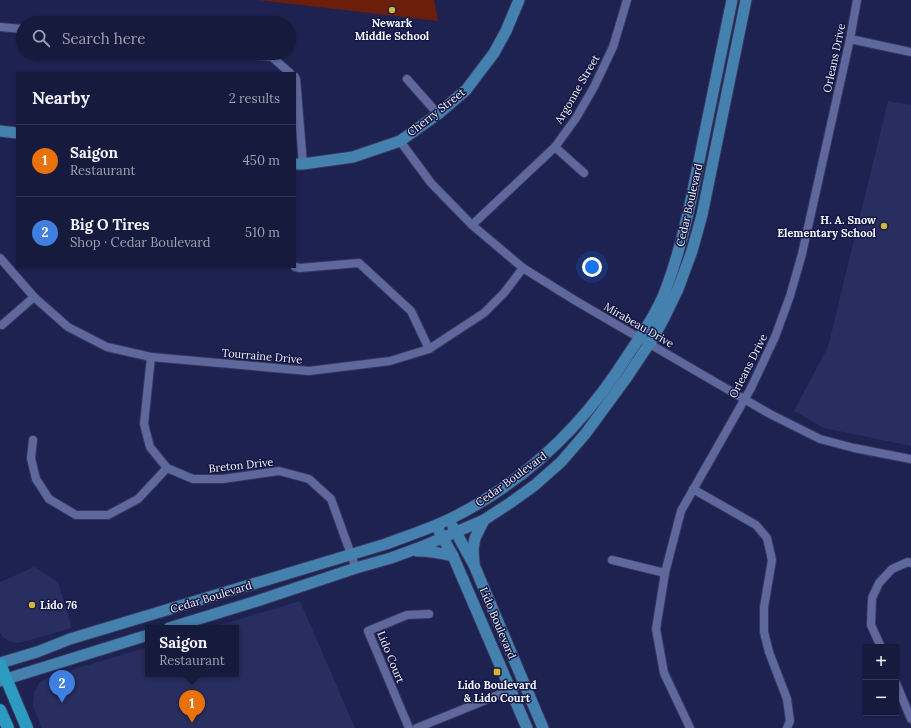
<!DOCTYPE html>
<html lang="en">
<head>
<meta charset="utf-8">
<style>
	body { margin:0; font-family:Lora,serif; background:#232748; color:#f1f3f6 }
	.controls { position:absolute; right:12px; bottom:12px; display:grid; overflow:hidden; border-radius:0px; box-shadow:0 1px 3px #0004 }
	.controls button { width:36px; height:36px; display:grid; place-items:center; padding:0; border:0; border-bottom:1px solid #353857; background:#161a3d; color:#f1f3f6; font:20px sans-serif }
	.you { position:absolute; left:592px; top:267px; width:14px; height:14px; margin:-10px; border:3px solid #fff; border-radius:50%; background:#1a73e8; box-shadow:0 0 0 6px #1a73e833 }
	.badge { display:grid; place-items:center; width:26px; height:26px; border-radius:50%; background:#d4b635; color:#fff; font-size:13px; font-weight:700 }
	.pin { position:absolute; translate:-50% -33px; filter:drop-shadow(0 1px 2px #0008) }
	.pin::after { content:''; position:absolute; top:21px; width:14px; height:12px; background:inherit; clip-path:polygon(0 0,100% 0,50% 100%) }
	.popup { position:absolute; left:145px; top:625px; width:94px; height:52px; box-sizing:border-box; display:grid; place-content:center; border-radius:0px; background:#161a3d; filter:drop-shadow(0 1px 3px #0005); font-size:13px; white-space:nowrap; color:#9ea1b0 }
	.popup b { font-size:15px; color:#f1f3f6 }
	.popup::after { content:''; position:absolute; left:50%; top:100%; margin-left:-8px; border:8px solid transparent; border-top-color:#161a3d }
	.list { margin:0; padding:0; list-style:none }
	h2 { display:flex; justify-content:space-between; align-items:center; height:52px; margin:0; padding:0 16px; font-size:17px }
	h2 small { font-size:13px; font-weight:400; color:#9ea1b0 }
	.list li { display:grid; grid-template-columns:26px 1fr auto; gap:12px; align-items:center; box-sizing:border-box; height:72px; padding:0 16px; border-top:1px solid #353857 }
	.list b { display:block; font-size:15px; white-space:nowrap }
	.list p { margin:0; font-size:13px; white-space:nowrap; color:#9ea1b0 }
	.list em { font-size:13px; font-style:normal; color:#9ea1b0 }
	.icon { flex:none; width:22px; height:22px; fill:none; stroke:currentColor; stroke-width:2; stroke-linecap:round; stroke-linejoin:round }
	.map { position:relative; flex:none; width:911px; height:728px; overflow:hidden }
	.search { position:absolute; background:#161a3d; box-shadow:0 1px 3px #0004; left:16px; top:16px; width:280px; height:44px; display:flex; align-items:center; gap:10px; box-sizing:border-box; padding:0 14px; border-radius:22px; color:#9ea1b0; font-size:15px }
	.panel { position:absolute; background:#161a3d; box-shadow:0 1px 3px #0004; left:16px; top:72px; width:280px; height:196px; border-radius:0px }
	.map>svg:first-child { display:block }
</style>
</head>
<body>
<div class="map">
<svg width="911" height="728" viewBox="0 0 911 728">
	<rect width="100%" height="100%" fill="#1d2251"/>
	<g fill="#292e61">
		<polygon points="888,101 911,105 911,446 824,428 794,411 828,347"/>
		<polygon points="34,567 58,582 72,628 23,642 17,643 9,641 3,637 0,632 0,582"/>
		<polygon points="300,601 355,728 42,728 33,707 34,692 40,682 51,676 148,647 148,674 236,674 236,628 210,628"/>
	</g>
	<polygon fill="#6d1e0a" points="258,0 434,0 438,21"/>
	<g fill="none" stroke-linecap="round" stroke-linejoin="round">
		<defs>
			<g id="street">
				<polyline points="0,27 23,29"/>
				<polyline points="850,39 911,52"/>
				<polyline points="238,53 272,57 290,73"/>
				<polyline points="295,77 296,79 303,164"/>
				<polyline points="407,79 438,114"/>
				<polyline points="400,141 431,183 472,225 523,268 576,301 770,414 820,439 854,448 911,459"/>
				<polyline points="555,147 584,173"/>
				<polyline points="472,225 555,147 576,118 594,87 613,47 627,0"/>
				<polyline points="0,258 34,297 68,327 107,347 151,357 309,371 390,361 429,349 484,313 504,293 523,268"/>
				<polyline points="295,267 300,268 359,263 411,311 429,349"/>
				<polyline points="2,325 34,297"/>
				<polyline points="151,357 144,424 150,447 167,468 193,479 223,479 279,471 309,479 331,499 356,568"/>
				<polyline points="33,440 31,458 36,479 49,499 76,515 108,515 138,499 167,468"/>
				<polyline points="693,489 756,525 767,538 772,560 764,607 764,632 769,652 787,699 790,721 787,728"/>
				<polyline points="612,560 665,573"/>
				<polyline points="881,647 871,625 872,598 879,583 892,569 908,562 911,563"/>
				<polyline points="896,683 911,719"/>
				<polyline points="409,728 368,631 407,615 429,614"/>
				<polyline points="417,728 503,693 524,683"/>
				<polyline points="690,728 664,673 656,629 665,573 681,511 751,388 775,337 790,296 802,254 850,39 857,0"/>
			</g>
			<g id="secondary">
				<polyline points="0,131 17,133"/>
				<polyline points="295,164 303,164 353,157 400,141 438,114 466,90 494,53 506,31 519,0"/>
				<polyline points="453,527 474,565 543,728"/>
				<polyline points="439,531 453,556 527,728"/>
				<path d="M 417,551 C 430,551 441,553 453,556"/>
				<polyline points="474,563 473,549 475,538 484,520"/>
				<polyline points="169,628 257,601 356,568 391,558 421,547 484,520 510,503 535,485 561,462 586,433 627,377 655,335 664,318 678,289 692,251 702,215 746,0"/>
				<path d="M 0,663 L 37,652 L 70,639 L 386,544 C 407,536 429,529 450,519 C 525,482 584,425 628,355 C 642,334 657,313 666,289 C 682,246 691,201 700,156 C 711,104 721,52 732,0"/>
				<polyline points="0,681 148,635"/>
			</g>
			<g id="primary">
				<polyline points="0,664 27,728"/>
				<polyline points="0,710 8,728"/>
			</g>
		</defs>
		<use href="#street" stroke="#38375c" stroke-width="10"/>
		<use href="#secondary" stroke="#38375c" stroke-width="13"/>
		<use href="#primary" stroke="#38375c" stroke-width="14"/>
		<use href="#street" stroke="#5e689d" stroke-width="8"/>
		<use href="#secondary" stroke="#4581af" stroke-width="11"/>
		<use href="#primary" stroke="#2c9ac1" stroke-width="12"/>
	</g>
	<g fill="#d4b635" stroke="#151845" stroke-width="1.5">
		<circle cx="392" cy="10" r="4"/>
		<circle cx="884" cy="226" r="4"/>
		<circle cx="32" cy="605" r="4"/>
		<rect x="493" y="668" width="8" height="8" rx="2"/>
	</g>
	<g text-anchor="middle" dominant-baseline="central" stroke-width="3" stroke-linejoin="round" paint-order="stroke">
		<g font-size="11" font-weight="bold" fill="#f3f4fa" stroke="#151845">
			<text x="392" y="23">Newark<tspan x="392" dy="13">Middle School</tspan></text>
			<text x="876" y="220" text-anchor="end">H. A. Snow<tspan x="876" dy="13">Elementary School</tspan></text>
			<text x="40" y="605" text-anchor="start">Lido 76</text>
			<text x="497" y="685">Lido Boulevard<tspan x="497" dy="13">&amp; Lido Court</tspan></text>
		</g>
		<g font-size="11" fill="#f3f4fa" stroke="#151845">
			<text transform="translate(834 58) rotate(-78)">Orleans Drive</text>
			<text transform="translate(577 89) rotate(-60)">Argonne Street</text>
			<text transform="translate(436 112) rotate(-38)">Cherry Street</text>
			<text transform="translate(689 205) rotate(-77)">Cedar Boulevard</text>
			<text transform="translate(639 325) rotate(30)">Mirabeau Drive</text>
			<text transform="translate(262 356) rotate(5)">Tourraine Drive</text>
			<text transform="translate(748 366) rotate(-63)">Orleans Drive</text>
			<text transform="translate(241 465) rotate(-6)">Breton Drive</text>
			<text transform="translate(511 479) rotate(-36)">Cedar Boulevard</text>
			<text transform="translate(211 597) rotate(-17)">Cedar Boulevard</text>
			<text transform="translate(498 623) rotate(67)">Lido Boulevard</text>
			<text transform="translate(391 657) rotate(68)">Lido Court</text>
		</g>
	</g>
</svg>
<div class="controls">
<button>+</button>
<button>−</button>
</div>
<div class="you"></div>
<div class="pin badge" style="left:192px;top:723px;background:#e8710a">1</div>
<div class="popup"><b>Saigon</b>Restaurant</div>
<div class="pin badge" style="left:62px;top:703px;background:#3f7fe0">2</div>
<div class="search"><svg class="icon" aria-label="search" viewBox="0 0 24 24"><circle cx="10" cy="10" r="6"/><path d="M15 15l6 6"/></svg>Search here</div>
<section class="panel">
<h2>Nearby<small>2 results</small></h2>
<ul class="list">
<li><span class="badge" style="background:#e8710a">1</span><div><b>Saigon</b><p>Restaurant</p></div><em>450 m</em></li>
<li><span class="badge" style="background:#3f7fe0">2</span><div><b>Big O Tires</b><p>Shop · Cedar Boulevard</p></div><em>510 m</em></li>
</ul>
</section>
</div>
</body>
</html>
